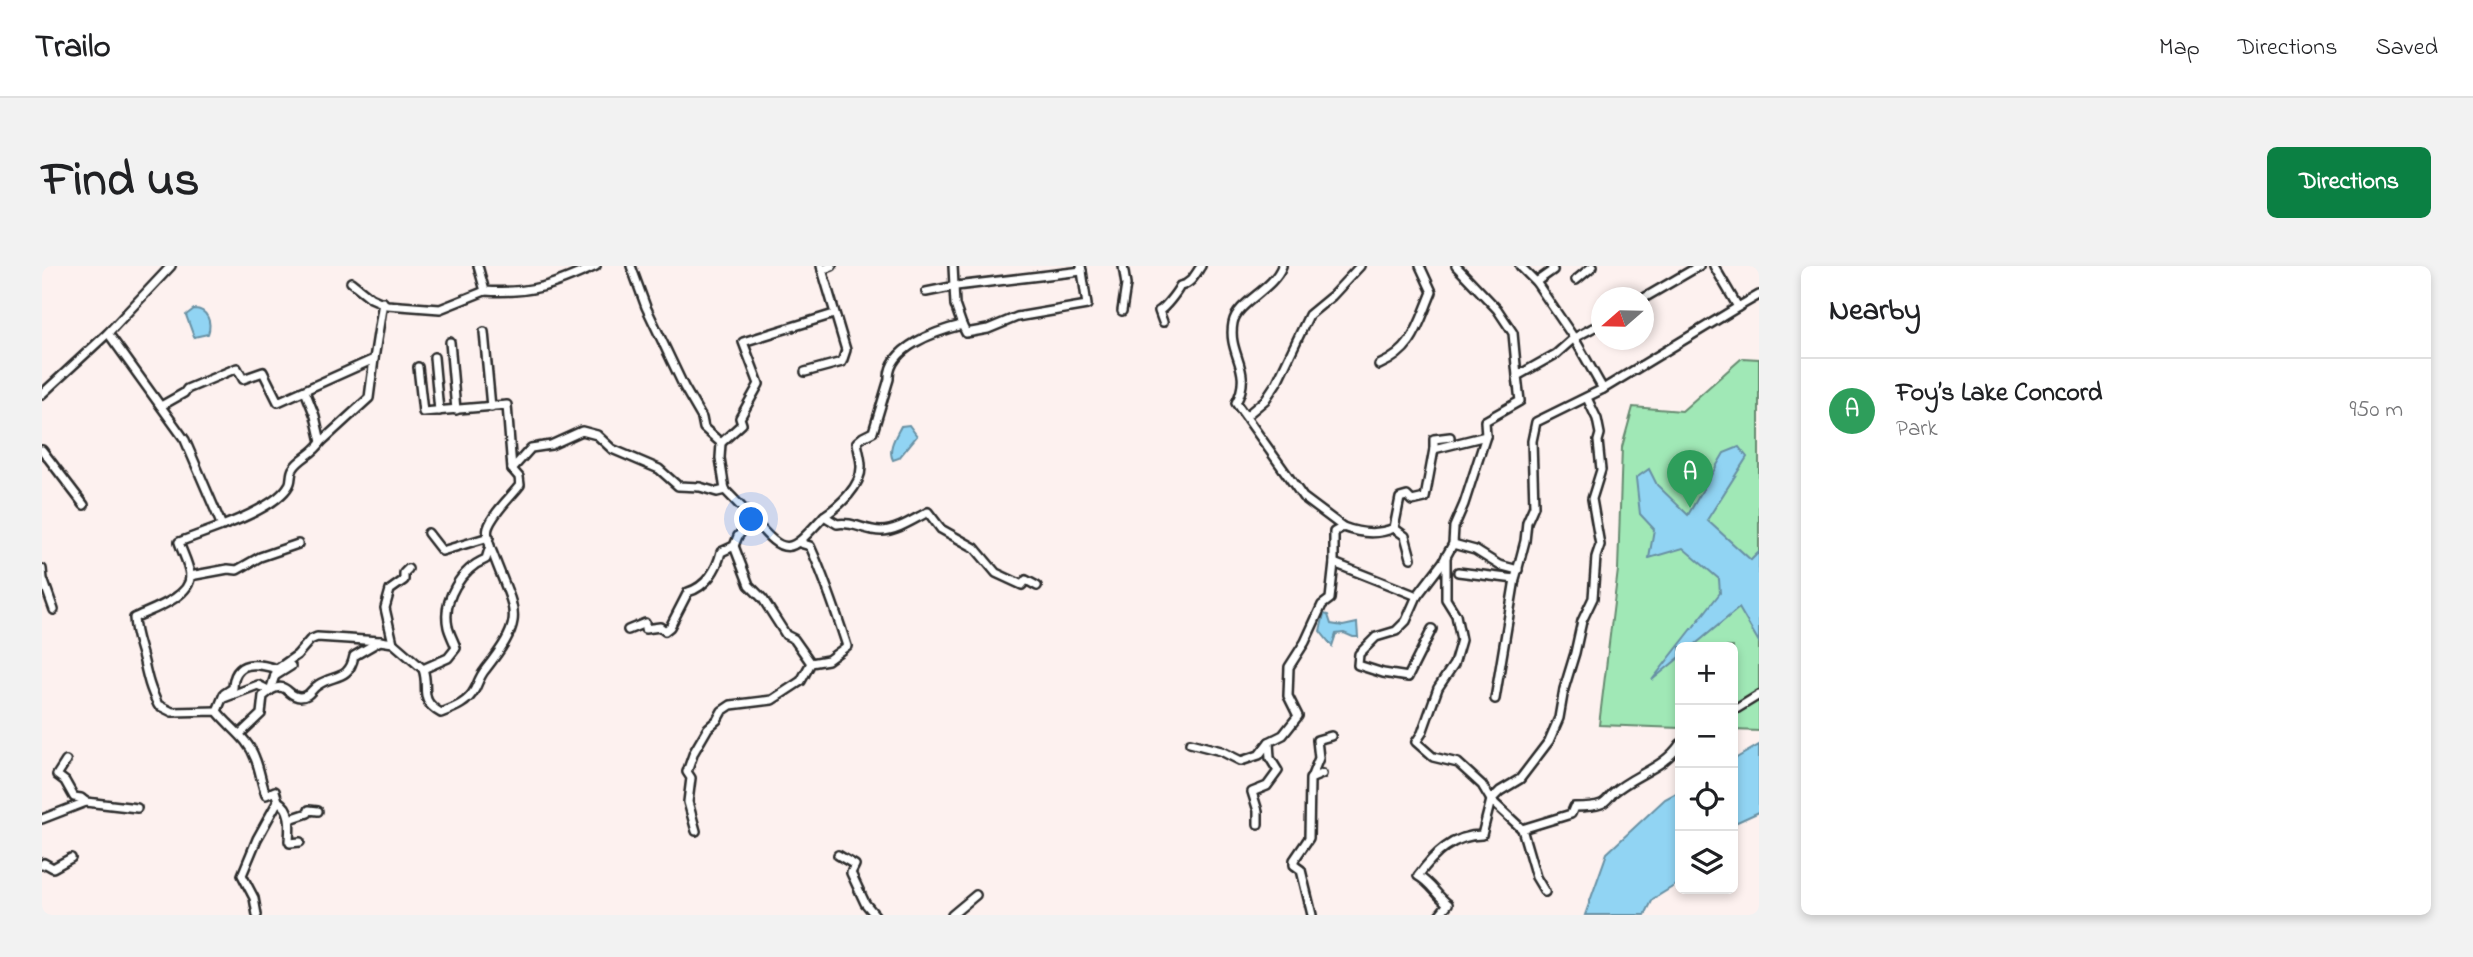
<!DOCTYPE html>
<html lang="en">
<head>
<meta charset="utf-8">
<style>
	body { margin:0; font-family:"Indie Flower",sans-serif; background:#f2f2f2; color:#202124 }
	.controls { position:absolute; right:21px; bottom:21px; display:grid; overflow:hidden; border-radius:10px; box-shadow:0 4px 10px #0003 }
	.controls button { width:63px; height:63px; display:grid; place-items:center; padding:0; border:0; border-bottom:2px solid #e0e0e0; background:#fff; color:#202124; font:35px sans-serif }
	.compass { position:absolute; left:1549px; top:21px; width:63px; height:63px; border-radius:50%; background:#fff; box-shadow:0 4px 10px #0003; rotate:250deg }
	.you { position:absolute; left:710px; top:254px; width:24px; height:24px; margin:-18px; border:5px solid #fff; border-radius:50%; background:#1a73e8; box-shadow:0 0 0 10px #1a73e833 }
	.badge { display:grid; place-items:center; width:46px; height:46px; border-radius:50%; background:#0b8043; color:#fff; font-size:23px; font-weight:700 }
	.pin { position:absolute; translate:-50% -58px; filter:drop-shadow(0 2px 4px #0008) }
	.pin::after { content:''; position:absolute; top:37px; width:24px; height:21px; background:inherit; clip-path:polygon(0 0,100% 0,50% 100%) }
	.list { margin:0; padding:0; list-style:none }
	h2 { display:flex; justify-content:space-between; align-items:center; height:91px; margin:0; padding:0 28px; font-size:30px }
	h2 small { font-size:23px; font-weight:400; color:#757577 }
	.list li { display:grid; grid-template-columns:46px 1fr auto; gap:21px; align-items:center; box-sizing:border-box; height:105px; padding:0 28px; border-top:2px solid #e0e0e0 }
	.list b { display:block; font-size:26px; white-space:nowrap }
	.list p { margin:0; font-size:23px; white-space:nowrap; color:#757577 }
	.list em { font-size:23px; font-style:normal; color:#757577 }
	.icon { flex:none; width:38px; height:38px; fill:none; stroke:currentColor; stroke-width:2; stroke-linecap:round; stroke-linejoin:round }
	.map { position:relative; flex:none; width:1717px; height:649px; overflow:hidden; border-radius:10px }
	header { display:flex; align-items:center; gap:42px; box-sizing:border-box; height:98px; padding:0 35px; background:#fff; border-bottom:2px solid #e0e0e0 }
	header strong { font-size:33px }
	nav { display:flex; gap:38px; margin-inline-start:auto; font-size:24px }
	.intro { display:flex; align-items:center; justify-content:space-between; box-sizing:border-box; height:168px; padding:0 42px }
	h1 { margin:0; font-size:49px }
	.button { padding:18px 32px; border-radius:10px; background:#0b8043; color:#fff; font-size:24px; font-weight:700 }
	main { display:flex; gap:42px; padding:0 42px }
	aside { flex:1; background:#fff; border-radius:10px; box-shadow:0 4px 10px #0003 }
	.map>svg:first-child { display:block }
</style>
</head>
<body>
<header>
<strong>Trailo</strong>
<nav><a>Map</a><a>Directions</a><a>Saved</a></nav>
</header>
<div class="intro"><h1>Find us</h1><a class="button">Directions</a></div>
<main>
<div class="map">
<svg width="1717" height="649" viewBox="0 0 1717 649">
	<rect width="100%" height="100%" fill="#fdf1ef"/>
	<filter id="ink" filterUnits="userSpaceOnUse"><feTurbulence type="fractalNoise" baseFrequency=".0143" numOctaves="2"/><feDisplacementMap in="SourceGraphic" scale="14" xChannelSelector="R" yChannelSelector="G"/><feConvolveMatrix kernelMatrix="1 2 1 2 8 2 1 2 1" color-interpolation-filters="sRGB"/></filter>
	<g filter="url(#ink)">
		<polygon fill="#a0e8b6" stroke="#668a70" stroke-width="2" points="1700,92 1717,93 1717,465 1691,464 1691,381 1638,381 1638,462 1557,459 1576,304 1580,181 1591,141 1640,145"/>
		<g fill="#91d4f3" stroke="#6890a3" stroke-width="2">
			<path d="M 152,43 C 166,43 170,57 166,68 L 152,71 L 144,49 Z"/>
			<path d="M 867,159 L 875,170 L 857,192 L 851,194 C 845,183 854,170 859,160 Z"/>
			<polygon points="1697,181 1705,191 1665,254 1709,294 1717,286 1717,376 1697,342 1650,381 1638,381 1638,391 1610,414 1678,327 1677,313 1641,282 1607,292 1612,263 1598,248 1594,212 1607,203 1615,219 1646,249 1682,187"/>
			<polygon points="1282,348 1286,349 1289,358 1301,360 1315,357 1316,371 1311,371 1302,367 1294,368 1290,380 1278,365"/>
			<polygon points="1717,479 1717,546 1691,558 1691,494"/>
			<polygon points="1638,525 1637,617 1611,633 1603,649 1543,649 1565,587 1623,533"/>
		</g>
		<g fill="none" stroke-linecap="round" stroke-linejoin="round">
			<defs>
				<g id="minor">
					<path d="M 436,0 L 443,25 C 490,28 512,19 554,0"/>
					<path d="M 1240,0 C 1231,24 1195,36 1191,57 C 1185,89 1212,103 1194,137 L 1261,231 L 1301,261"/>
					<polyline points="1414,0 1455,43 1471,67 1475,110"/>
					<polyline points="1672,0 1696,41 1717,29"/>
					<polyline points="780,4 790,0"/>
					<polyline points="1534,14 1551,0"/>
					<polyline points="309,16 329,32 345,39 398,43 443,25"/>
					<polyline points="1494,16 1511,4 1509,0"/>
					<polyline points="884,26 914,20 1040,5 1039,0"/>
					<polyline points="1602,32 1657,0"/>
					<polyline points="1080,45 1084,19 1081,0"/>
					<path d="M 1121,56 L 1117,45 C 1123,42 1135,26 1138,20 C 1149,18 1153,9 1159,0"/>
					<polyline points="1560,57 1532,72 1561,123"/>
					<polyline points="920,59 924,67 946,63 975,51 1045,39 1040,5"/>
					<polyline points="442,66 449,141"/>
					<path d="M 66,67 L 143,174 L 180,260 L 137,276 C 140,286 147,298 148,309 C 150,331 108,344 92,352 C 93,370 98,379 102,396 C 106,414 108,422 116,439 L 130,446 L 175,445 C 187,461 206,472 213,492 C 218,504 219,516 224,529 L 233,525 L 236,535 L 215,573 L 200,609 L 212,632 L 215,649"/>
					<polyline points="408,76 414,144"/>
					<polyline points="392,91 397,145"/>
					<polyline points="332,93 341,36"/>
					<path d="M 1337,99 C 1372,84 1376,59 1390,26 L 1378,0"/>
					<path d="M 376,101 L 381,146 L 465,139 L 470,203 L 477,211 L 478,219 C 468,232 451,247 446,262 C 444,269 448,282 451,288 C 473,348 486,349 443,404 C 438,410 436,417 433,423 C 426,437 412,442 399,447 C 375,433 388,423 381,403"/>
					<polyline points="763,106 800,96 804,84 779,0"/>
					<polyline points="0,128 66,67 129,0"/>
					<polyline points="119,140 142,127 145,123 195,102 201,113 221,106 236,136 332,93 327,132 279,176"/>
					<polyline points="1204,150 1223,134 1235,116 1267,49 1290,30 1318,0"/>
					<polyline points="679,177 700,158 698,152 717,118 701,76 792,48"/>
					<polyline points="1392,183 1392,173 1408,171"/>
					<polyline points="0,184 42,239"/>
					<polyline points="470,203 489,182 509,179 540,165 555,169 570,183 617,203 636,220 658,221 675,226 683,224"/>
					<path d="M 782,250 C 797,240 820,220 819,200 C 819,192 816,184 815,176 L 821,171 L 831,166 L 847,113 C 846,81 895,65 920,59 L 913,39 L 911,0"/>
					<path d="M 711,253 C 745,294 749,286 782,250 L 795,258 C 810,255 823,265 839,265 C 855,265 872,253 886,246 L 899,263 L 933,282 L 954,307 L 980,319 L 984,314 L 995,320"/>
					<path d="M 180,260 C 199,253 237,237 247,219 C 250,215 248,208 251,203 C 257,192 272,188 279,176 L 273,150 L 263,125"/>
					<polyline points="1352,262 1363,270 1369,292"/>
					<polyline points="386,267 400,285 447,271"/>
					<polyline points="1411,278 1433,284 1457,299 1476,304"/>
					<polyline points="692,280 707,319 721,333 744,369 752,373 769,397"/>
					<polyline points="1404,290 1404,333 1414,349 1419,374 1412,398 1396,422 1380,467 1374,476 1391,491 1416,497 1440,519 1449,534 1458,525 1478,513 1507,475 1517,452 1522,423 1533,387 1540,355 1551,332 1554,291 1558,279 1550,233 1559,204 1556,175 1558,168 1555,153 1545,132"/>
					<path d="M 1292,297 L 1292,266 L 1301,261 C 1317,267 1336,269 1352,262 L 1358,232 L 1365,230 L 1370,235 L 1383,232 L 1392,183 L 1444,170 L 1443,155 L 1478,135 L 1475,110 L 1514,88 L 1532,72 L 1494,16 L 1478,0"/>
					<polyline points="0,303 1,313 12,344"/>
					<polyline points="1416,306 1473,313"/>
					<polyline points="148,310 186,303 195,304 218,291 256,278"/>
					<polyline points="1390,363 1366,411 1341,407 1316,399 1317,388 1334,371 1354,365 1364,355 1375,330 1401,296 1411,278 1412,261 1422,238 1444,170"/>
					<path d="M 586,364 L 603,357 L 603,363 L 618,361 L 623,365 L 628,361 L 646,326 C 664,321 675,303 679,286 L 692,280 L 696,270 L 711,253 L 683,224 L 678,192 L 679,177 L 662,162 L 660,152 L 642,121 L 604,41 L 589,0"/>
					<polyline points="351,377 343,342 348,324 362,314 362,307 366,303"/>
					<polyline points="233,410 249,400"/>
					<polyline points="182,432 216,419 228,425 235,403"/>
					<polyline points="1453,433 1473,313 1483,275 1485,256 1492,240 1490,175 1494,156 1561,123 1696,41"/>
					<path d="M 175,445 L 182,428 L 191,422 C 192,393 215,397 235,403 L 255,389 L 268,374 L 275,371 L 338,375"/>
					<polyline points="1691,445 1717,429"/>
					<path d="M 198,468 L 219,448 L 221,430 C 224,429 226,426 229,424 C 246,415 245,431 258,431 C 268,431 269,423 276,419 C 292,408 307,415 312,390 L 338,375 L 351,377 L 381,403 L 406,392 L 414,382 C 412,375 408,369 406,361 C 400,334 419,303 444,293 L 448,280"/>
					<polyline points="1148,477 1179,485 1199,495 1217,489 1227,476"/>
					<polyline points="24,495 15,509 23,515 32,531 39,532 44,536 95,542"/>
					<polyline points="1269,512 1277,492 1275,474 1289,470"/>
					<path d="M 236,535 C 250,543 248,560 247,575 L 248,577 L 258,576"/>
					<polyline points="0,553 44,536"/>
					<polyline points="248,553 266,547 267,544 276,545"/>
					<polyline points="1216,558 1216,545 1210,526 1225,520 1236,505 1228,492 1227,476 1241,469 1256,450 1246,430 1247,401 1263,376 1280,339 1288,333 1292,297 1375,330"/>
					<polyline points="1480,563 1494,611 1503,626"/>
					<path d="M 654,565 L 646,536 L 649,512 L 645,506 L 652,486 L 666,462 L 675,454 L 680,445 L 689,439 L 730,434 L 759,415 L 769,397 L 786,394 L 805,380 C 794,346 783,313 768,280 L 758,277"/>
					<polyline points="796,589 813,599 809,607 823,637 833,649"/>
					<polyline points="0,599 2,597 11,602 29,592"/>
					<polyline points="910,649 934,629"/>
					<polyline points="1270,649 1259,604 1252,599 1252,594 1267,572 1268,513 1280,508"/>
					<path d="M 1397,649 L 1406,638 C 1394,629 1389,617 1376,610 C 1392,588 1411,569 1440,569 L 1449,534 L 1480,563 L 1529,548 L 1532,541 C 1540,541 1551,541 1559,538 C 1564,536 1568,530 1571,527 C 1593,508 1622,502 1638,478"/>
				</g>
			</defs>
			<use href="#minor" stroke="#2b2b2b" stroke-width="12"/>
			<use href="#minor" stroke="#fff" stroke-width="7"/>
		</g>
	</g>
</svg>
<div class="controls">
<button>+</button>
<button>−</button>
<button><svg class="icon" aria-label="locate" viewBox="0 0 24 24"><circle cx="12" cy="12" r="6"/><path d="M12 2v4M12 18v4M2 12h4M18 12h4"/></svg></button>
<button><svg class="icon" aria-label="layers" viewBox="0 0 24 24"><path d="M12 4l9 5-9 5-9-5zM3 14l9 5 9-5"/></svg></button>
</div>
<svg class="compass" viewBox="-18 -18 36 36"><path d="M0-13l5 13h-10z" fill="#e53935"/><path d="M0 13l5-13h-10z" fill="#757577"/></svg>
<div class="you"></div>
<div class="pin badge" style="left:1648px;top:242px;background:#2e9e5b">A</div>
</div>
<aside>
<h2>Nearby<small></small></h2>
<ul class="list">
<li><span class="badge" style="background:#2e9e5b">A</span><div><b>Foy’s Lake Concord</b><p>Park</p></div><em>950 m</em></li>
</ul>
</aside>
</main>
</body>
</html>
